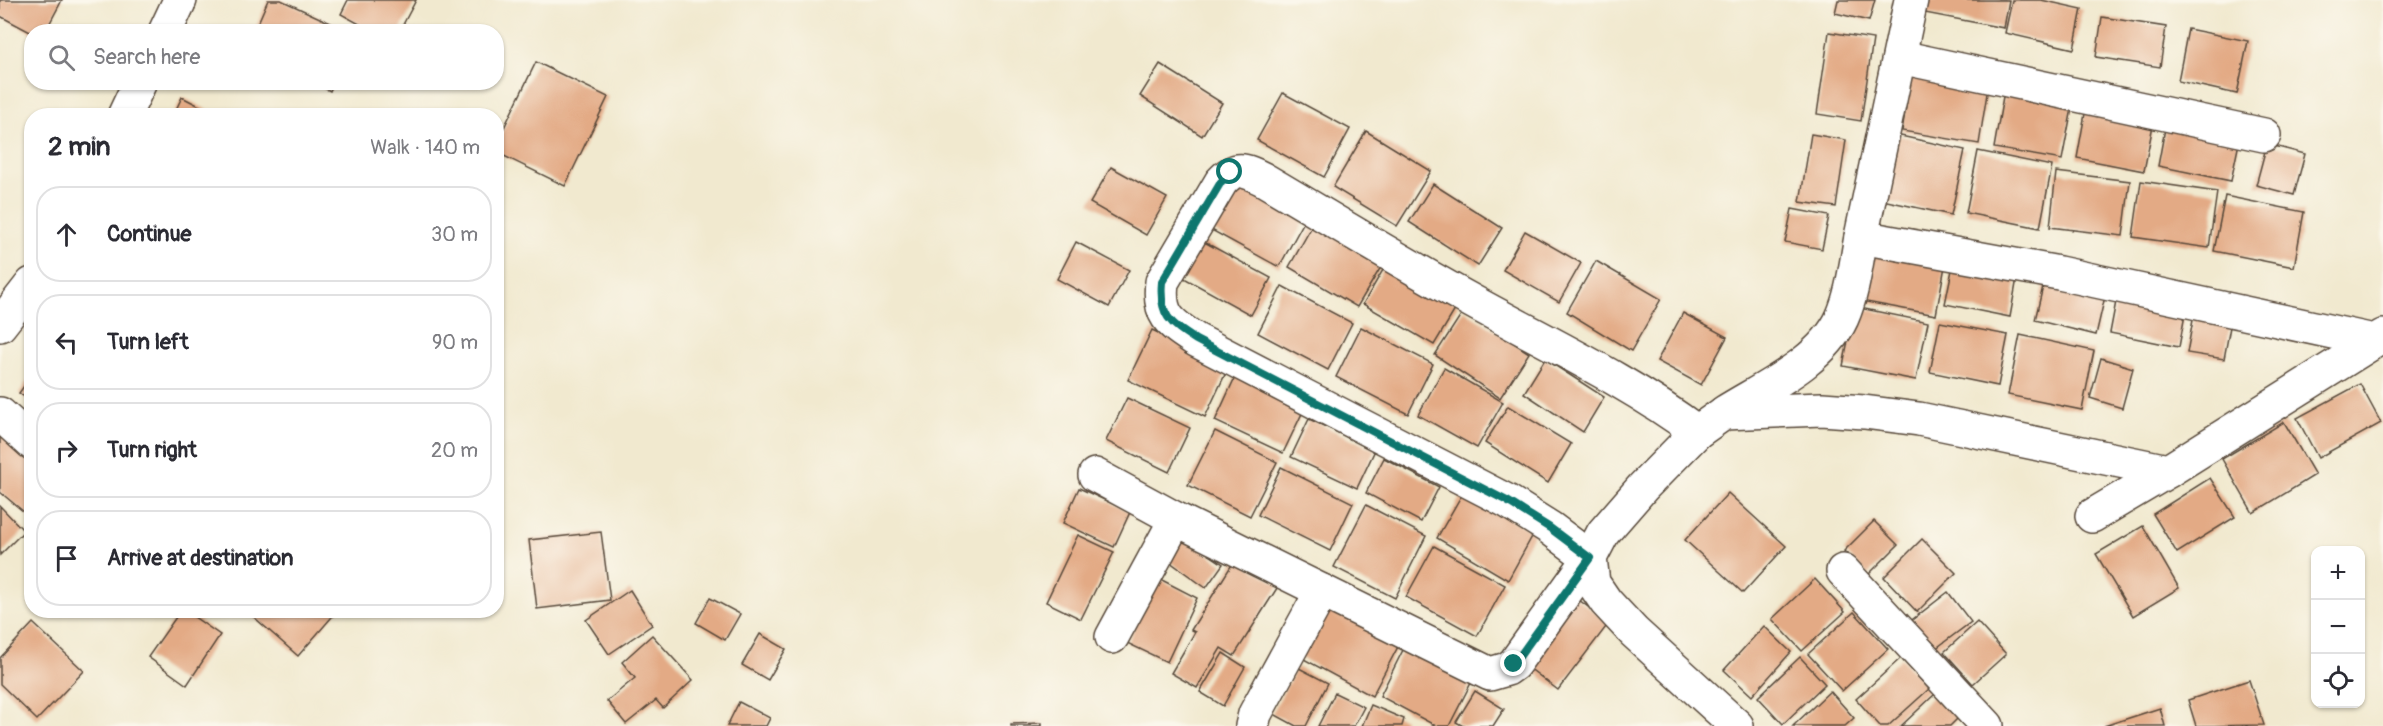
<!DOCTYPE html>
<html lang="en">
<head>
<meta charset="utf-8">
<style>
	body { margin:0; font-family:Pangolin,sans-serif; background:#f2f2f3; color:#2b2b33 }
	.controls { position:absolute; right:18px; bottom:18px; display:grid; overflow:hidden; border-radius:12px; box-shadow:0 2px 4px #0004 }
	.controls button { width:54px; height:54px; display:grid; place-items:center; padding:0; border:0; border-bottom:2px solid #e1e1e2; background:#fff; color:#2b2b33; font:30px sans-serif }
	.stop { position:absolute; width:18px; height:18px; margin:-14px; border:4px solid #0f766e; border-radius:50%; background:#fff }
	.stop.end { background:#0f766e; border-color:#fff; box-shadow:0 2px 6px #0008 }
	.list { margin:0; padding:0; list-style:none }
	h2 { display:flex; justify-content:space-between; align-items:center; height:78px; margin:0; padding:0 24px; font-size:26px }
	h2 small { font-size:20px; font-weight:400; color:#7c7c81 }
	.list li { display:grid; grid-template-columns:39px 1fr auto; gap:18px; align-items:center; box-sizing:border-box; height:96px; margin:0 12px 12px; padding:0 12px; border:2px solid #e1e1e2; border-radius:24px }
	.list b { display:block; font-size:22px; white-space:nowrap }
	.list em { font-size:20px; font-style:normal; color:#7c7c81 }
	.icon { flex:none; width:33px; height:33px; fill:none; stroke:currentColor; stroke-width:2; stroke-linecap:round; stroke-linejoin:round }
	.map { position:relative; flex:none; width:2383px; height:726px; overflow:hidden }
	.search { position:absolute; background:#fff; box-shadow:0 2px 4px #0004; left:24px; top:24px; width:480px; height:66px; display:flex; align-items:center; gap:15px; box-sizing:border-box; padding:0 21px; border-radius:24px; color:#7c7c81; font-size:22px }
	.panel { position:absolute; background:#fff; box-shadow:0 2px 4px #0004; left:24px; top:108px; width:480px; height:510px; border-radius:24px }
	.map>svg:first-child { display:block }
</style>
</head>
<body>
<div class="map">
<svg width="2383" height="726" viewBox="0 0 2383 726">
	<rect width="100%" height="100%" fill="#fbf7ec"/>
	<filter id="ink" filterUnits="userSpaceOnUse"><feTurbulence type="fractalNoise" baseFrequency=".0167" numOctaves="2"/><feDisplacementMap in="SourceGraphic" scale="12" xChannelSelector="R" yChannelSelector="G"/><feConvolveMatrix kernelMatrix="1 2 1 2 8 2 1 2 1" color-interpolation-filters="sRGB"/></filter>
	<filter id="wash" filterUnits="userSpaceOnUse"><feTurbulence type="fractalNoise" baseFrequency=".008" numOctaves="4" result="noise"/><feDisplacementMap in="SourceGraphic" scale="24" xChannelSelector="R" yChannelSelector="G"/><feGaussianBlur stdDeviation="1.35" result="paint"/><feColorMatrix in="noise" values="0 0 0 0 0 0 0 0 0 0 0 0 0 0 0 0 0 1.4 0 .05"/><feComposite in="paint" operator="in"/></filter>
	<g filter="url(#wash)">
		<rect width="100%" height="100%" fill="#f1e9cf"/>
		<g id="blocks">
			<g fill="#e3aa85">
				<polygon points="0,0 62,0 45,32 32,32 32,33 0,16"/>
				<polygon points="268,0 281,0 350,32 254,32"/>
				<polygon points="348,0 416,0 399,32 374,32 341,14"/>
				<polygon points="1838,0 1875,0 1869,21 1835,13"/>
				<polygon points="1928,0 2009,0 2004,28 1925,13"/>
				<polygon points="2012,0 2041,0 2082,9 2074,49 2005,33"/>
				<polygon points="2102,17 2166,27 2160,67 2096,57"/>
				<polygon points="2188,29 2248,41 2237,94 2178,81"/>
				<polygon points="1829,32 1873,39 1861,121 1817,114"/>
				<polygon points="536,62 608,97 565,186 496,152 496,144"/>
				<polygon points="1160,64 1222,103 1202,136 1140,96"/>
				<polygon points="1911,75 1988,87 1979,144 1902,131"/>
				<polygon points="312,82 334,82 330,91"/>
				<polygon points="2005,85 2074,98 2062,160 1994,148"/>
				<polygon points="1283,93 1350,129 1324,177 1257,140"/>
				<polygon points="182,97 219,116 173,116"/>
				<polygon points="2086,108 2154,120 2144,171 2077,158"/>
				<polygon points="2166,123 2240,138 2231,181 2158,166"/>
				<polygon points="1366,131 1431,171 1397,226 1333,187"/>
				<polygon points="1887,133 1965,150 1951,215 1873,198"/>
				<polygon points="1811,134 1846,140 1836,207 1800,202"/>
				<polygon points="2267,144 2305,154 2294,195 2256,185"/>
				<polygon points="1978,151 2052,166 2040,228 1966,213"/>
				<polygon points="1111,167 1167,198 1146,235 1090,203"/>
				<polygon points="2056,172 2130,181 2123,236 2050,227"/>
				<polygon points="1234,175 1307,216 1279,267 1206,227"/>
				<polygon points="2141,181 2217,192 2209,248 2133,237"/>
				<polygon points="1433,184 1502,228 1478,266 1409,222"/>
				<polygon points="2225,196 2304,212 2294,267 2214,251"/>
				<polygon points="1792,209 1829,216 1822,249 1785,242"/>
				<polygon points="1315,221 1384,262 1357,307 1289,267"/>
				<polygon points="1525,231 1581,263 1559,302 1503,270"/>
				<polygon points="1195,237 1271,278 1251,315 1175,273"/>
				<polygon points="1076,242 1129,270 1109,307 1057,279"/>
				<polygon points="1871,252 1945,266 1936,315 1861,301"/>
				<polygon points="1596,261 1661,299 1631,351 1567,312"/>
				<polygon points="1387,263 1458,305 1434,345 1363,304"/>
				<polygon points="1953,265 2017,278 2010,317 1945,304"/>
				<polygon points="2045,278 2106,292 2096,335 2035,320"/>
				<polygon points="1282,286 1352,323 1328,370 1258,333"/>
				<polygon points="2118,291 2187,304 2179,347 2110,333"/>
				<polygon points="1855,307 1928,322 1916,380 1843,366"/>
				<polygon points="2195,309 2232,316 2224,359 2187,353"/>
				<polygon points="1464,310 1529,353 1500,398 1435,355"/>
				<polygon points="1683,313 1727,337 1701,385 1657,361"/>
				<polygon points="1940,322 2008,335 1998,386 1930,372"/>
				<polygon points="1361,327 1433,364 1408,414 1336,377"/>
				<polygon points="1152,330 1229,366 1205,417 1128,380"/>
				<polygon points="2020,335 2094,351 2082,410 2008,395"/>
				<polygon points="2101,358 2133,368 2122,408 2090,398"/>
				<polygon points="1545,359 1604,397 1583,432 1524,393"/>
				<polygon points="1444,368 1503,402 1477,448 1418,415"/>
				<polygon points="1237,373 1306,405 1283,453 1215,421"/>
				<polygon points="32,375 32,402 19,393"/>
				<polygon points="2360,384 2381,423 2318,458 2297,418"/>
				<polygon points="1127,398 1190,428 1169,472 1106,441"/>
				<polygon points="1508,406 1571,444 1548,483 1485,443"/>
				<polygon points="1309,419 1375,450 1357,488 1291,457"/>
				<polygon points="2284,422 2315,475 2253,513 2222,459"/>
				<polygon points="0,423 32,450 32,514 30,517 0,492"/>
				<polygon points="1215,431 1277,462 1250,516 1188,485"/>
				<polygon points="1384,458 1439,487 1421,522 1366,493"/>
				<polygon points="1281,467 1353,503 1330,551 1258,515"/>
				<polygon points="2210,478 2235,517 2177,553 2153,514"/>
				<polygon points="1079,488 1130,512 1114,547 1063,523"/>
				<polygon points="1464,491 1534,533 1508,580 1437,538"/>
				<polygon points="1728,493 1786,546 1743,593 1685,540"/>
				<polygon points="1366,505 1426,536 1395,598 1334,567"/>
				<polygon points="0,506 24,531 0,555"/>
				<polygon points="1874,521 1898,545 1868,575 1844,551"/>
				<polygon points="2143,526 2179,588 2133,616 2096,554"/>
				<polygon points="601,532 610,600 537,609 529,540"/>
				<polygon points="1078,535 1114,552 1081,619 1046,602"/>
				<polygon points="1181,536 1223,564 1206,588 1166,559"/>
				<polygon points="1922,539 1956,573 1917,612 1884,577"/>
				<polygon points="1434,546 1505,585 1477,636 1406,597"/>
				<polygon points="1236,558 1279,585 1234,656 1221,648 1197,688 1171,673 1195,632 1191,630"/>
				<polygon points="1158,578 1197,598 1167,662 1127,643"/>
				<polygon points="1815,579 1845,612 1802,651 1772,619"/>
				<polygon points="630,590 652,625 609,654 586,620"/>
				<polygon points="1948,592 1971,622 1935,649 1912,620"/>
				<polygon points="1575,597 1609,623 1558,690 1524,664"/>
				<polygon points="710,598 740,614 725,640 696,623"/>
				<polygon points="1329,600 1402,639 1372,696 1300,657"/>
				<polygon points="181,610 184,610 220,635 187,685 148,657"/>
				<polygon points="246,610 338,610 298,656"/>
				<polygon points="1854,612 1888,649 1842,691 1808,654"/>
				<polygon points="1977,622 2006,654 1973,684 1944,652"/>
				<polygon points="33,623 84,671 37,720 0,684 0,658"/>
				<polygon points="1764,626 1791,652 1752,696 1724,670"/>
				<polygon points="760,634 786,649 768,680 742,665"/>
				<polygon points="652,635 693,680 663,708 656,700 626,724 607,701 635,678 622,662"/>
				<polygon points="1408,640 1475,675 1449,726 1436,726 1380,696"/>
				<polygon points="1223,653 1245,667 1223,706 1200,692"/>
				<polygon points="1800,657 1825,684 1783,724 1758,697"/>
				<polygon points="1901,658 1929,689 1888,726 1880,726 1856,699"/>
				<polygon points="1297,667 1328,683 1306,726 1296,726 1272,713"/>
				<polygon points="2249,680 2264,725 2196,726 2188,700"/>
				<polygon points="1475,691 1504,709 1493,726 1463,726 1456,722"/>
				<polygon points="1830,691 1854,718 1845,726 1793,726"/>
				<polygon points="1335,693 1364,707 1354,726 1318,726"/>
				<polygon points="1935,694 1958,718 1950,726 1901,726"/>
				<polygon points="739,702 770,718 766,726 727,726"/>
				<polygon points="1371,705 1404,719 1402,726 1362,726"/>
				<polygon points="2160,708 2165,726 2104,726"/>
				<polygon points="1042,723 1042,726 1011,726 1011,724"/>
			</g>
		</g>
	</g>
	<g filter="url(#ink)">
		<use href="#blocks" fill-opacity="0" stroke="#564739" stroke-width="1.5"/>
		<g fill="none" stroke-linecap="round" stroke-linejoin="round">
			<defs>
				<g id="minor">
					<polyline points="1911,0 1861,237 2059,273 2374,341"/>
					<polyline points="165,32 180,0"/>
					<polyline points="1900,57 2264,135"/>
					<polyline points="124,116 140,82"/>
					<polyline points="0,325 32,284"/>
					<path d="M 1725,412 C 1765,387 1822,362 1842,318 C 1853,293 1856,263 1861,237"/>
					<polyline points="0,414 32,443"/>
					<path d="M 1095,475 L 1176,519 L 1490,674 L 1507,669 L 1514,664 L 1590,558 L 1550,528 L 1507,501 L 1196,340 C 1170,323 1158,316 1162,282 L 1221,182 C 1236,165 1245,170 1263,179 C 1331,219 1399,261 1468,299 C 1545,342 1626,379 1697,432"/>
					<polyline points="2092,516 2168,471"/>
					<polyline points="1843,571 1987,726"/>
					<polyline points="1112,637 1176,519"/>
					<polyline points="1252,726 1255,714 1322,591"/>
					<polyline points="1737,726 1634,632 1606,602 1593,583 1590,558 1603,533 1643,487 1697,432 1724,413 1822,409 1864,412 1919,419 2168,471 2383,336"/>
				</g>
			</defs>
			<use href="#minor" stroke="#564739" stroke-width="36"/>
			<use href="#minor" stroke="#fff" stroke-width="33"/>
		</g>
	</g>
	<g fill="none" stroke-linecap="round" stroke-linejoin="round" filter="url(#ink)">
		<path stroke="#0f766e" stroke-width="8" d="M 1230,172 L 1221,182 L 1162,282 C 1159,316 1170,323 1196,340 L 1507,501 L 1550,528 L 1590,558 L 1514,664"/>
	</g>
</svg>
<div class="controls">
<button>+</button>
<button>−</button>
<button><svg class="icon" aria-label="locate" viewBox="0 0 24 24"><circle cx="12" cy="12" r="6"/><path d="M12 2v4M12 18v4M2 12h4M18 12h4"/></svg></button>
</div>
<div class="stop" style="left:1230px;top:172px"></div>
<div class="stop end" style="left:1514px;top:664px"></div>
<div class="search"><svg class="icon" aria-label="search" viewBox="0 0 24 24"><circle cx="10" cy="10" r="6"/><path d="M15 15l6 6"/></svg>Search here</div>
<section class="panel">
<h2>2 min<small>Walk · 140 m</small></h2>
<ul class="list">
<li><svg class="icon" aria-label="ahead" viewBox="0 0 24 24"><path d="M12 20V5M6 11l6-6 6 6"/></svg><div><b>Continue</b></div><em>30 m</em></li>
<li><svg class="icon" aria-label="left" viewBox="0 0 24 24"><path d="M17 20v-9H6M10 6l-5 5 5 5"/></svg><div><b>Turn left</b></div><em>90 m</em></li>
<li><svg class="icon" aria-label="right" viewBox="0 0 24 24"><path d="M7 20v-9h11M14 6l5 5-5 5"/></svg><div><b>Turn right</b></div><em>20 m</em></li>
<li><svg class="icon" aria-label="arrive" viewBox="0 0 24 24"><path d="M6 21V4h12l-3 4 3 4H6"/></svg><div><b>Arrive at destination</b></div></li>
</ul>
</section>
</div>
</body>
</html>
